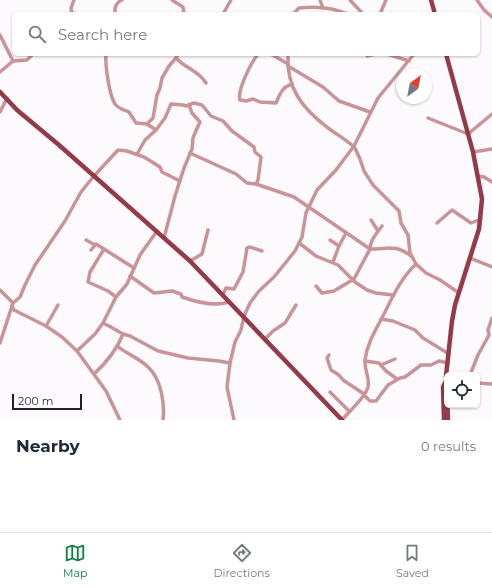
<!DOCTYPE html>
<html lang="en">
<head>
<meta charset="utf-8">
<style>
	body { margin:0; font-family:Montserrat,sans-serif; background:#f2f2f3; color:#1f2937 }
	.controls { position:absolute; right:12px; bottom:12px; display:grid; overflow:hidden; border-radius:6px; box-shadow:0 1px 3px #0004 }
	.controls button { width:36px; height:36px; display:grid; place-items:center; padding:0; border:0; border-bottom:1px solid #e0e1e3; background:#fff; color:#1f2937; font:20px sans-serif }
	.compass { position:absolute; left:396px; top:68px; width:36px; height:36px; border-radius:50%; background:#fff; box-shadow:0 1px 3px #0004; rotate:32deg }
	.scale { position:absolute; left:12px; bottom:10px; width:70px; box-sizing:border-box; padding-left:4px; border:2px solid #241f25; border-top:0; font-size:11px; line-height:14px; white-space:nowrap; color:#241f25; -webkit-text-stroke:3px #fff; paint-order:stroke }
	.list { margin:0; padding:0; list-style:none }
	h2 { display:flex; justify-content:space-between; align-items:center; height:52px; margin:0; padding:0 16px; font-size:17px }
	h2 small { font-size:13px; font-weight:400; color:#747a83 }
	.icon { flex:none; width:22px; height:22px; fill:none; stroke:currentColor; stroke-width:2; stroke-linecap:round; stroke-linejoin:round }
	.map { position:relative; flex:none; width:492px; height:420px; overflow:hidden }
	.search { position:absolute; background:#fff; box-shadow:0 1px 3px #0004; left:12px; right:12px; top:12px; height:44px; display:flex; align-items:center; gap:10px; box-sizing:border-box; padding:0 14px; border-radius:6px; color:#747a83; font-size:15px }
	.sheet { height:112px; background:#fff }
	nav { display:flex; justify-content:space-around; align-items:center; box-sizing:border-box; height:56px; border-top:1px solid #e0e1e3; background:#fff; font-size:11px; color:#747a83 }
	nav a { display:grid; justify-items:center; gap:2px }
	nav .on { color:#0b8043 }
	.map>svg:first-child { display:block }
</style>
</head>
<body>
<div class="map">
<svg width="492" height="420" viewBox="0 0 492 420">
	<rect width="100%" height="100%" fill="#fdfafd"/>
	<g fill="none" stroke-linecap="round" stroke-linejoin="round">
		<g stroke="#c99498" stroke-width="3.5">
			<polyline points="172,0 183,7 184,14"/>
			<polyline points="320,0 323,8"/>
			<polyline points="350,0 363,14"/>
			<polyline points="477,0 484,10 492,17"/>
			<polyline points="72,13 79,14"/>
			<polyline points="72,14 71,8 74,0"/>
			<path d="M 116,14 C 113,8 117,2 122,0"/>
			<polyline points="223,14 231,0"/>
			<path d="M 293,14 L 299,8 C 316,6 332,7 348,14"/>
			<polyline points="380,14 386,0"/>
			<polyline points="0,35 13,61"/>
			<path d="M 106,54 C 105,64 109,95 115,104 C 119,109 124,110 129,112 L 136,123 L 147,124 L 156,130"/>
			<path d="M 258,54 C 251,63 237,90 240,100 L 246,101 L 253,99 L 260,102 L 276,103 C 280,94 282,87 292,84"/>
			<polyline points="271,54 288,64"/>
			<path d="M 288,54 C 286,88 302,108 328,128 C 336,134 345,139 353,146"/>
			<polyline points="387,54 409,61"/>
			<polyline points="367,56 376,54"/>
			<path d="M 176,58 C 186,69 198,70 206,83"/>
			<polyline points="288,66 323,87 339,101 370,112"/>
			<polyline points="0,72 13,61 27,60 33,54"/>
			<polyline points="0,112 7,98"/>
			<polyline points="428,118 468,134 492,114"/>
			<polyline points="147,124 153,118 157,95 160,88 162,78 169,66 176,58 178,54"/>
			<polyline points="354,146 360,159 364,171 373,185 399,211 401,223 408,235 410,253 416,264 426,273 440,280 459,293"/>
			<polyline points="473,152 492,149"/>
			<path d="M 190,153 L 236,174 L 247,183 L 256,184 L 294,197 L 370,249 C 370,240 377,233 382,226"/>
			<polyline points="137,154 145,140 156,130 165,118 171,104 183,105 186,106 194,103 202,105 211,116 223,121 232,131 254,147 255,152 261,157 258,180 256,184"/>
			<polyline points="478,176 484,177 492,182"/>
			<polyline points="371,220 378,231"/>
			<polyline points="437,223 452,210 471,223 481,219"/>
			<polyline points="164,238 175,196 184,168 192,149 193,138 195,133 200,122 192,113 189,105"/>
			<polyline points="86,240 95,245"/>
			<polyline points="330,240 339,246 346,233"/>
			<polyline points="299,243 316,256 338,265 355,282 367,290 376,293 393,295"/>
			<polyline points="104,249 90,272 88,282 108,291 116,297"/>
			<polyline points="91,250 96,244 134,268"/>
			<polyline points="470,258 492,267"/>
			<polyline points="190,261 202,254 208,230"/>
			<polyline points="333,262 339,246"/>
			<path d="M 130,276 L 154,293 L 172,291 L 181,294 L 182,297 C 196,302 214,307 229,302"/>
			<path d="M 316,286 L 322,293 L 334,291 L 354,279 L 370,249 C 388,249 396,244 411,256"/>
			<polyline points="0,290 13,303"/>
			<polyline points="223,295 226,288 234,289 243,272 247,248 250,247 262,251"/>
			<polyline points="12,306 14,310 46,326 62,337 77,351 106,391 120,420"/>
			<polyline points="381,319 393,321 415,330 423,338 449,354"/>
			<polyline points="103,323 109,326 123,334 130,336 158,351 188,358 219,361 230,363"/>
			<polyline points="46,326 58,305"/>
			<polyline points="265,339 273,331 285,323 296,305"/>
			<polyline points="0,343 13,303 20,297 25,285 35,265 65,221 81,192 94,176 118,150 127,151 144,157 160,167 162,172 180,181"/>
			<path d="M 117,346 C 127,354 139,358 148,367 C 161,379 165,403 163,420"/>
			<polyline points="77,351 95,334 103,323 116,297 127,284 140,255 157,231"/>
			<polyline points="329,355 327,358 331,370 339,375 343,380 364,394"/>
			<polyline points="365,361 379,363 386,371 397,379"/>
			<polyline points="381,365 395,359"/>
			<path d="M 94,374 C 106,363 117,349 123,334"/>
			<polyline points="470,375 478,355 489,335 488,330 492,318"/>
			<polyline points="477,383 492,384"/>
			<polyline points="330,392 349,411"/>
			<polyline points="364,395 370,401 376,401 388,385 400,378 405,377 421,365 431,365 439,361 448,363"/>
			<polyline points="234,420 227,387 230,363 235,342 241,330 244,316 250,303 259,291 274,277 295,251 302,237 306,213 317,190 336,170 354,146 378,98 414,54"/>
			<path d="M 342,420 C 349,411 366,397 368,387 C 370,378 364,369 365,360 C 367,344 375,331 382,318 C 392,298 400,279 416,264"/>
		</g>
		<g stroke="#953a48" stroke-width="4.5">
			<polyline points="431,0 435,14"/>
			<polyline points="446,54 473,152 482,199 479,229 455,305 452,321 446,376 447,387"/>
			<polyline points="0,92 17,110 59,145 190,261 342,420"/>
			<polyline points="447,392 448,420"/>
			<polyline points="444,420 443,387 446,381"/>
		</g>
	</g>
</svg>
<div class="controls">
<button><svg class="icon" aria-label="locate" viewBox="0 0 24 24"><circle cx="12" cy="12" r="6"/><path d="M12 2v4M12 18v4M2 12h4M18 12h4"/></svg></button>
</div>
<svg class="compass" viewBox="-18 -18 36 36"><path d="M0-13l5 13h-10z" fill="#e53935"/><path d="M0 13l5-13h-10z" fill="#747a83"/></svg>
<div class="scale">200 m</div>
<div class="search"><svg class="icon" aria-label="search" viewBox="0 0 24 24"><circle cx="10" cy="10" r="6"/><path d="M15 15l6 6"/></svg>Search here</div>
</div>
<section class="sheet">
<h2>Nearby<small>0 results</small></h2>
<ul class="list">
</ul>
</section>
<nav>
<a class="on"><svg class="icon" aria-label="map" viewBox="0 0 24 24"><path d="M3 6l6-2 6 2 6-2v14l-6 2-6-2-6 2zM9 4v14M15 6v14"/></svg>Map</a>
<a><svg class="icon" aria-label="directions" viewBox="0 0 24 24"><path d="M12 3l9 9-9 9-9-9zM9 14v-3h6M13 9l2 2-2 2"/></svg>Directions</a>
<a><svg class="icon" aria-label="saved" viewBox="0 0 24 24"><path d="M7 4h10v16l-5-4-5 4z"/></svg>Saved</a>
</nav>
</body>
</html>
